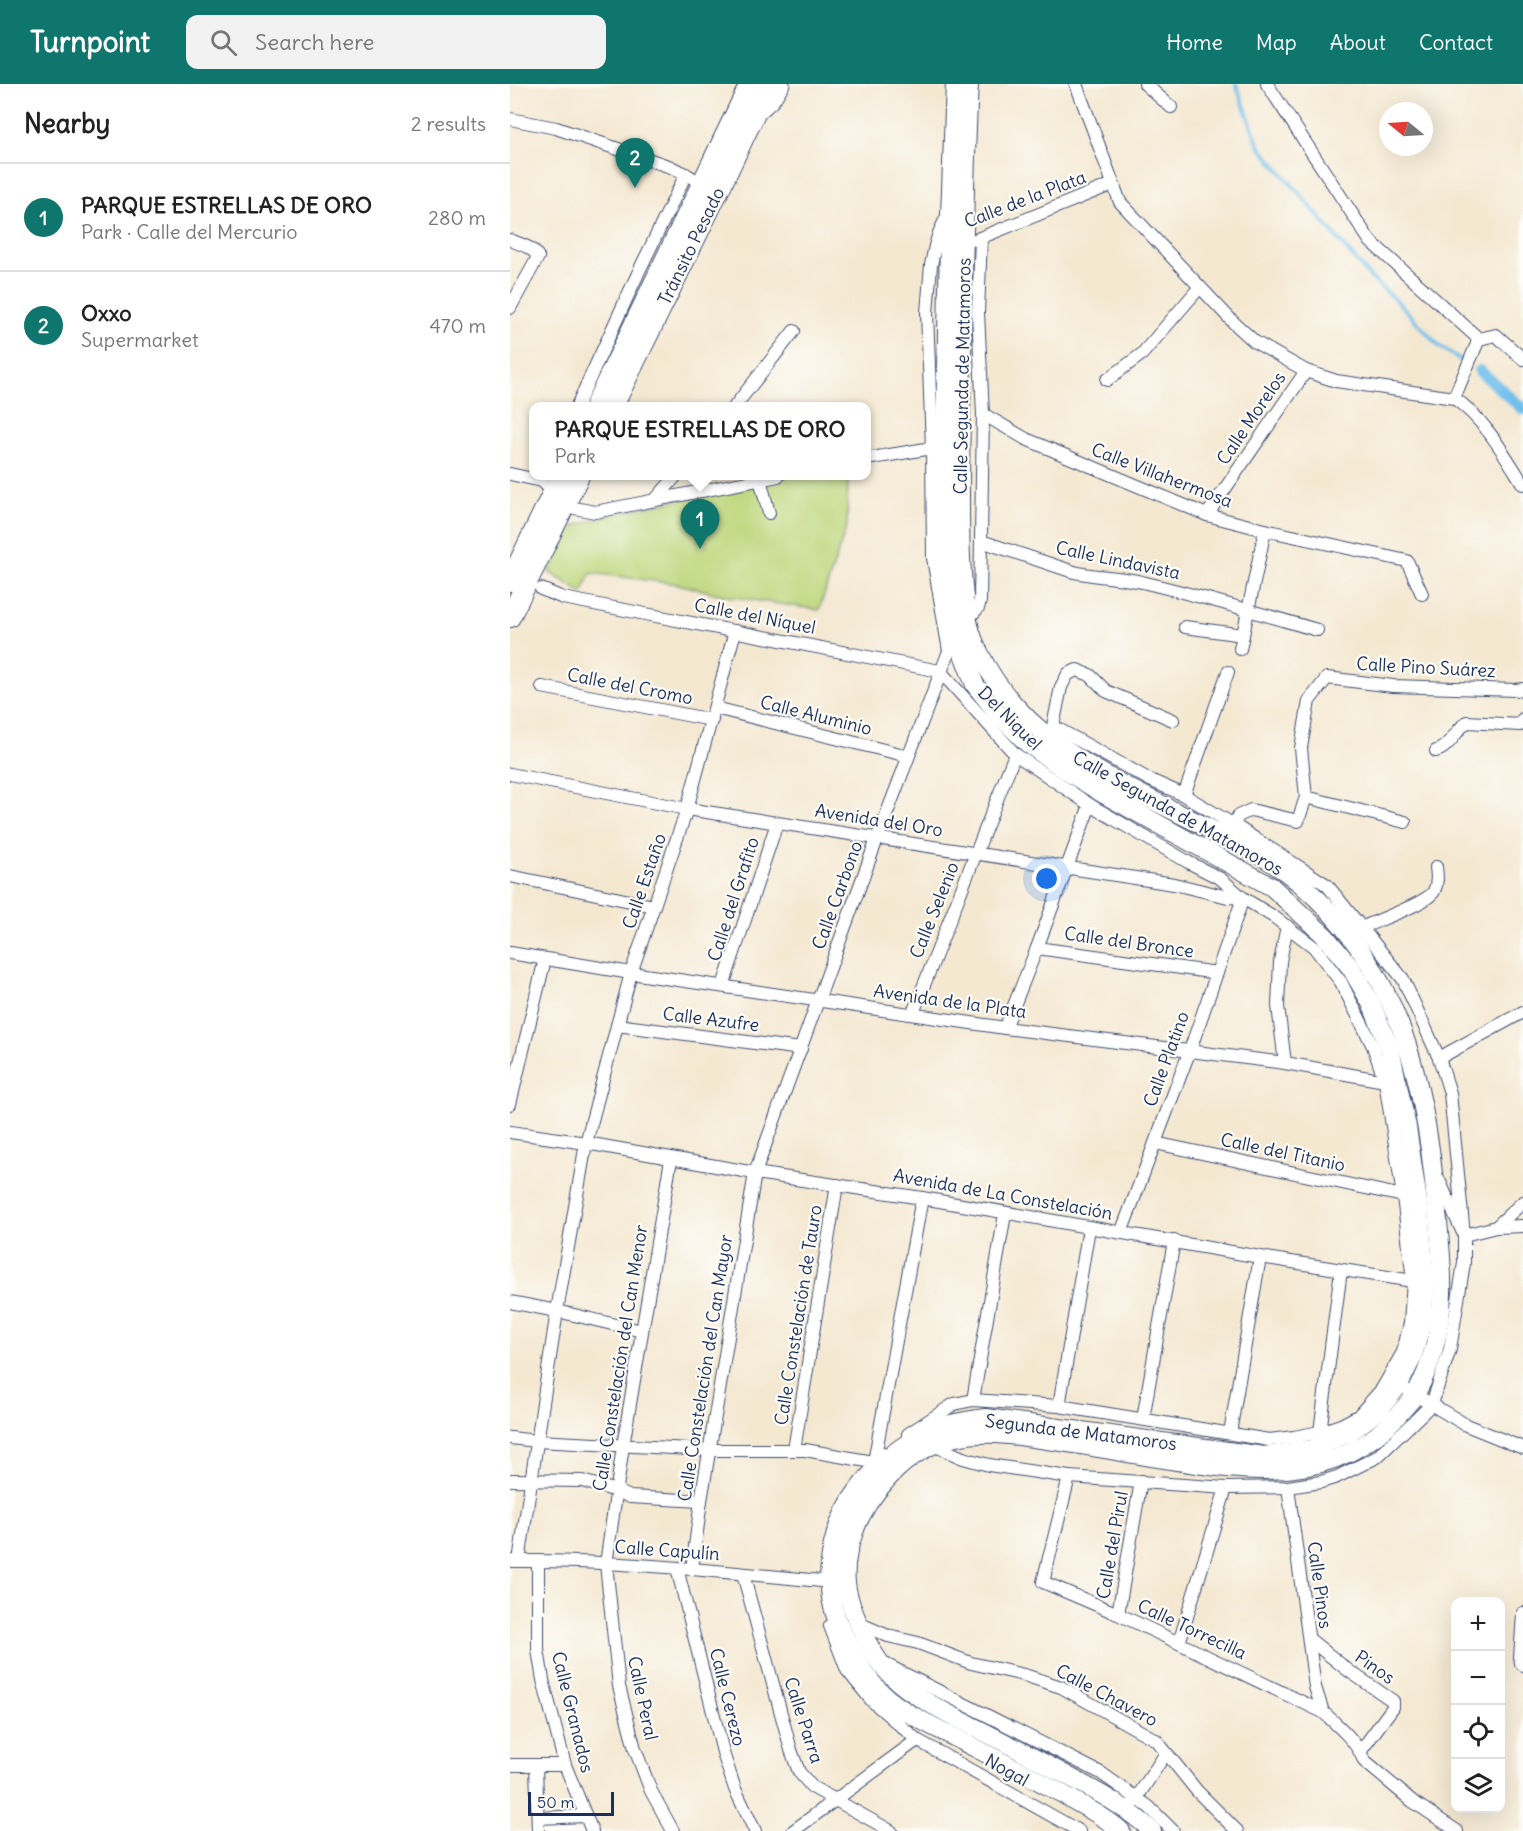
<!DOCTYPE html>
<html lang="en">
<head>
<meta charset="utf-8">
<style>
	body { margin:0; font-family:Delius,sans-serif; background:#f2f2f2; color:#222 }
	.controls { position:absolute; right:18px; bottom:18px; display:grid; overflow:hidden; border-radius:12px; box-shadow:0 6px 24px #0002 }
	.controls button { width:54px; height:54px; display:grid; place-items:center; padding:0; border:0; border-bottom:2px solid #e0e0e0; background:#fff; color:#222; font:30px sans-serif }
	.compass { position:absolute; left:869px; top:18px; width:54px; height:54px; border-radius:50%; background:#fff; box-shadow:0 6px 24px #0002; rotate:288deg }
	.scale { position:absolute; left:18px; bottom:15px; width:86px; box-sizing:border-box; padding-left:6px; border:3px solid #1b2f5e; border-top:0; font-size:16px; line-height:21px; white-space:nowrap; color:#1b2f5e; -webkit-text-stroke:4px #fdfcf7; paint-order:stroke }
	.you { position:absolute; left:537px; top:795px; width:21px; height:21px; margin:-15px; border:4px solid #fff; border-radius:50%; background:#1a73e8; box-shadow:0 0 0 9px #1a73e833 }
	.badge { display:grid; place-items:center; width:39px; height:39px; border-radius:50%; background:#0f766e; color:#fff; font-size:20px; font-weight:700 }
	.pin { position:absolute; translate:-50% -50px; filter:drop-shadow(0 2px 3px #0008) }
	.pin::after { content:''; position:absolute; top:32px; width:21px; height:18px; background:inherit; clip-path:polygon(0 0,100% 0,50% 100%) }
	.popup { position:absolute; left:19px; top:318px; width:342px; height:78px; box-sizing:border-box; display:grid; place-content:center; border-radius:12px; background:#fff; filter:drop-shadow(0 2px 4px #0005); font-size:20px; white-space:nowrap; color:#767676 }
	.popup b { font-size:22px; color:#222 }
	.popup::after { content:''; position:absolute; left:50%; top:100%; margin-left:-12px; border:12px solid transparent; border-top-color:#fff }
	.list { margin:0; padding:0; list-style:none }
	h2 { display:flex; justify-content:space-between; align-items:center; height:78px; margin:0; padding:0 24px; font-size:26px }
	h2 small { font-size:20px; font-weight:400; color:#767676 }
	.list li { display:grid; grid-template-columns:39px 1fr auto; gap:18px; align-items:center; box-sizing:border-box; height:108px; padding:0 24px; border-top:2px solid #e0e0e0 }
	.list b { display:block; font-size:22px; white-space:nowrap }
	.list p { margin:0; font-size:20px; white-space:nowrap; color:#767676 }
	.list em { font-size:20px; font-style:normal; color:#767676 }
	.icon { flex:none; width:33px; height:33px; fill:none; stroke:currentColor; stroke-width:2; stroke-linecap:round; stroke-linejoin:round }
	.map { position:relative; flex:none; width:1013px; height:1747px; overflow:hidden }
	header { display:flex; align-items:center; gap:36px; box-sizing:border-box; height:84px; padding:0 30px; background:#0f766e; color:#fff }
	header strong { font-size:28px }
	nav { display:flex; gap:33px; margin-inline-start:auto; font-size:21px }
	.search { width:420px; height:54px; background:#f2f2f2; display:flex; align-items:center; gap:15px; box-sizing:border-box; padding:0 21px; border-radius:12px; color:#767676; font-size:22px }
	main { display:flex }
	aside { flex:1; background:#fff }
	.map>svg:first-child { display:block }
</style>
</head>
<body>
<header>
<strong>Turnpoint</strong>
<div class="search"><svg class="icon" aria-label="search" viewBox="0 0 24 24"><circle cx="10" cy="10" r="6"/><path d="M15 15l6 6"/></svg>Search here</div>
<nav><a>Home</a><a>Map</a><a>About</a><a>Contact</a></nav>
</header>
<main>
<aside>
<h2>Nearby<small>2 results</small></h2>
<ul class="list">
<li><span class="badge">1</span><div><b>PARQUE ESTRELLAS DE ORO</b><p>Park · Calle del Mercurio</p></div><em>280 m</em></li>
<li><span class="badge">2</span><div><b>Oxxo</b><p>Supermarket</p></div><em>470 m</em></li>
</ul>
</aside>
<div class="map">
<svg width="1013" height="1747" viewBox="0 0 1013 1747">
	<rect width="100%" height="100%" fill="#fdfcf7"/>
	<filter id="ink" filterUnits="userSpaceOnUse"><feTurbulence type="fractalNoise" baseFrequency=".0167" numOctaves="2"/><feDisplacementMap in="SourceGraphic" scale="12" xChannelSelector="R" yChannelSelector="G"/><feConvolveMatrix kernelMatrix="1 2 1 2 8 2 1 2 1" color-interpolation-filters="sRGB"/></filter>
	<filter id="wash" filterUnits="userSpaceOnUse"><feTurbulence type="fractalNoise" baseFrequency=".008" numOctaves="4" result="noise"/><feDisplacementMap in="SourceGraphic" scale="24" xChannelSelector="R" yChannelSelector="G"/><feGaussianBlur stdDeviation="1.35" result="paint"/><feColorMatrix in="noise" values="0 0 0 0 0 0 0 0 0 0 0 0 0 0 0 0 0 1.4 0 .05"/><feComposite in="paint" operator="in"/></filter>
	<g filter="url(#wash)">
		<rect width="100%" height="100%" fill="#f4e8d1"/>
		<polygon fill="#bdd77c" stroke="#6c836d" stroke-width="1.5" points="279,392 338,392 337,441 309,526 217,512 168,500 81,489 72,509 39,488 64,442 107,429"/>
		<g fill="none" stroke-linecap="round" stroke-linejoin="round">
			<polyline stroke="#71c0ec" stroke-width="4" points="726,0 749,62 861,194 889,219 929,262 951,276"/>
			<polyline stroke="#71c0ec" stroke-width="12" points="970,287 1013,325"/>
		</g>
	</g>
	<g filter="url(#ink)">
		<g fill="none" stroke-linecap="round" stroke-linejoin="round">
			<defs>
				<g id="minor">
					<path d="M 566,0 L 610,118 L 723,238 L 745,258 L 796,287 L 826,297 L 944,314 C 975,336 993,368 1013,400"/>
					<polyline points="635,0 661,23"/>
					<polyline points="757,0 860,157 969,255 986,251 1013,275"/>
					<polyline points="0,35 46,44 161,83 181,93"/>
					<path d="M 0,156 C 10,160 23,163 28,173 L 0,224"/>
					<polyline points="465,156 603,100"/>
					<polyline points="597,296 632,270 690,203"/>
					<polyline points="944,314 969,255"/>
					<polyline points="67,322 130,185 176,90"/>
					<polyline points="225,322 284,247"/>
					<polyline points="473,330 516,355 697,431 755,446 897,477 912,510"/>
					<polyline points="356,375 422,364"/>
					<polyline points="0,390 32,397 43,408"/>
					<polyline points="250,395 259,429"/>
					<polyline points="145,416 166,392"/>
					<polyline points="54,422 85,428 268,392"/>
					<polyline points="697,431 796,287"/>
					<path d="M 471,457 L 564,488 C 586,493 609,493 632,498 C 691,512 749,529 807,546"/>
					<polyline points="31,505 53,514 430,587 505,670 580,721 678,778 711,795 733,814 764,833 804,863 831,898 863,962 875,997 893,1112 903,1197 900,1239 893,1268 872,1305 848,1332 831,1341 810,1348 784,1353 759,1356 549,1322 463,1316 444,1320 398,1350"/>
					<polyline points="455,538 468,524 470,517 473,330 468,229 471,154"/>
					<polyline points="675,543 733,551"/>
					<polyline points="730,565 755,446"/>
					<polyline points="32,603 202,636"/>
					<polyline points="205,624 398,672"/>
					<path d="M 926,667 C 939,664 946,646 957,638 L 1010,641 L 1013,635"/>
					<polyline points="0,690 177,725 664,800 718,813 733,814"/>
					<polyline points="674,711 718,588"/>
					<polyline points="796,713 791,664 799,617 817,594 883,602 1006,606 1013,605"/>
					<polyline points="724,741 728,732 741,726 788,737 796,713 895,738"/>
					<polyline points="0,792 144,822"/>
					<path d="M 851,844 C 866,837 918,819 924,807 C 928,799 927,791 926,783"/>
					<polyline points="527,864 707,889"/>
					<polyline points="0,869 121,889 495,944 775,979 875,997"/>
					<polyline points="213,902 267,739"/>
					<polyline points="403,929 505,670"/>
					<polyline points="107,941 291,965"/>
					<polyline points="495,944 527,864 580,721"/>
					<polyline points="929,974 1013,928"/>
					<polyline points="775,979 768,922 770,877 777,842"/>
					<polyline points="0,1020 35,875"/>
					<polyline points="0,1048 76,1059 245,1089 412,1114 750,1173 903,1197"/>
					<polyline points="645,1059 893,1112"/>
					<polyline points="161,1075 113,1362 96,1480 109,1602 125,1665 141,1707 163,1747"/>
					<polyline points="928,1094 954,1151 986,1143 1013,1142"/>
					<polyline points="986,1143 1013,1118"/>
					<polyline points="611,1149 680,966 733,814"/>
					<polyline points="0,1218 47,1227 132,1247"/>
					<polyline points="899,1307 956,1341 1013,1364"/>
					<polyline points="463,1316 495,1130"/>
					<polyline points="549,1322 579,1144"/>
					<polyline points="633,1335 664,1157"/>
					<polyline points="810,1348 831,1186"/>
					<polyline points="720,1349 750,1173"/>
					<polyline points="0,1354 27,1357 200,1366 295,1366 363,1378 373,1370"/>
					<polyline points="423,1361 453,1374 479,1381 559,1393 716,1404 778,1403 811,1398 827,1393 867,1373 922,1320 940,1265 954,1179 954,1151 940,1009 929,974 893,895 817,801 724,741 674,711 640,696 543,642 551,603 558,590 567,586 580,591 596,607 663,636"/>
					<polyline points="284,1366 327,1101"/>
					<polyline points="364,1378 412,1114"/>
					<polyline points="559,1393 533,1498 608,1530 813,1628 805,1603 778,1403"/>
					<polyline points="0,1396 72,1397 107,1407 120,1413 191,1417"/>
					<path d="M 0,1477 C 104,1476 207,1487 311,1497"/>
					<polyline points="9,1477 47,1227 76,1059 121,889 177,725 225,547"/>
					<polyline points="28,1477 28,1566 33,1596 55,1681 82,1747"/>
					<polyline points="167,1484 214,1672 225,1705 245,1747"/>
					<polyline points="182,1485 191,1417 245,1089 367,755 439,567 423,474 422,364 417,228 421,181 425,162 429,149 437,132"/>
					<polyline points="233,1490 281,1666 289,1688 302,1703 381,1747"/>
					<polyline points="1013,1529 1010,1573 1011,1579 1013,1581"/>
					<polyline points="608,1530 631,1397"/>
					<polyline points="348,1539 378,1552 408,1559 461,1579 514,1591 551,1603 646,1656 687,1707 727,1747"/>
					<polyline points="799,1555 839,1587 883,1617 883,1623 850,1668"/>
					<polyline points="669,1559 716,1404"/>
					<polyline points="375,1580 591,1689 639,1723 663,1747"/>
					<path d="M 813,1628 C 828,1642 847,1657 854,1677 L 902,1717 L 947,1747"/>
					<polyline points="407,1656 569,1747"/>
					<polyline points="0,1681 55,1681"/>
					<polyline points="26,1681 28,1747"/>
					<polyline points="622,1721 656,1669"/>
					<polyline points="28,1734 75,1732"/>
					<polyline points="283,1747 407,1656 362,1617 337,1586 320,1542 328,1540"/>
				</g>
				<polyline id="tertiary" points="249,28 262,16 272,0"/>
				<g id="secondary">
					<path d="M 445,0 L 439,159 L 435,338 L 434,453 L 437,505 L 453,570 L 465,601 L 489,631 L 517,659 L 552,684 L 592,709 L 762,803 L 815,852 L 841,884 L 861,919 L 880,965 L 897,1043 L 909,1125 L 915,1194 L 913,1233 L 903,1272 L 889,1301 L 868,1327 L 839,1349 L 803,1365 L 754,1372 L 476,1334 C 460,1336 443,1338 427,1344 C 391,1357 352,1393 335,1427 C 316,1465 313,1511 333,1549 C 342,1567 350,1584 363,1600 C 384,1625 417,1639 446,1654 C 483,1673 521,1692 558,1713 C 576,1724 596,1733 611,1747"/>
					<path d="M 459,0 C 453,110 453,219 451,329 C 450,378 449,426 451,474 C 453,504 454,537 467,564 C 505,648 587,689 666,728 C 708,749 755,769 791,800 C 889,884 915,995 926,1118 C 929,1149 933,1180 932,1210 C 931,1243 922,1283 905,1311 C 900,1318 894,1324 888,1331 C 826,1402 737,1389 654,1375 C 615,1369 577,1361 537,1356 C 507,1352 477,1346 446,1353 C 420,1359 397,1374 379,1393 C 364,1409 351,1427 344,1448 C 329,1487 335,1513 353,1549 C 358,1561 365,1572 373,1583 C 396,1610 430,1625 460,1641 C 496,1659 531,1677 565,1696 C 593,1711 619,1725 642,1747"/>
				</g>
				<g id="primary">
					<polyline points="85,322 240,0"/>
					<polyline points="103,322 206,112 259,0"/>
					<polyline points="0,497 51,392"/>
					<polyline points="0,533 69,392"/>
				</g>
			</defs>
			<use href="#minor" stroke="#3c4b6f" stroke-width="14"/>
			<use href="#tertiary" stroke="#3c4b6f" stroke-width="17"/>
			<use href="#secondary" stroke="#3c4b6f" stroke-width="20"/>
			<use href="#primary" stroke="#3c4b6f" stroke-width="22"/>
			<use href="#minor" stroke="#fff" stroke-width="12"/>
			<use href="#tertiary" stroke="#fff" stroke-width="15"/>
			<use href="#secondary" stroke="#fff" stroke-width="18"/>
			<use href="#primary" stroke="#fff" stroke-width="20"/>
		</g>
	</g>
	<g text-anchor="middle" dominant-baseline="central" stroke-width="4.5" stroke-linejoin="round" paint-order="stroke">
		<g font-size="18" fill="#1b2f5e" stroke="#fdfcf7">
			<text transform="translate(515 115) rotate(-21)">Calle de la Plata</text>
			<text transform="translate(181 162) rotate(-64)">Tránsito Pesado</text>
			<text transform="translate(452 292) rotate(-89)">Calle Segunda de Matamoros</text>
			<text transform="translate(741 334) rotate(-56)">Calle Morelos</text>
			<text transform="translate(652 391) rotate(21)">Calle Villahermosa</text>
			<text transform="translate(608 476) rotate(12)">Calle Lindavista</text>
			<text transform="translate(245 532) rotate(11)">Calle del Níquel</text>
			<text transform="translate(916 583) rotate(3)">Calle Pino Suárez</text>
			<text transform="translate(120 602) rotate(11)">Calle del Cromo</text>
			<text transform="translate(306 631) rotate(14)">Calle Aluminio</text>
			<text transform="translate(500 634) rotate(45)">Del Niquel</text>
			<text transform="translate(668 729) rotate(29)">Calle Segunda de Matamoros</text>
			<text transform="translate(369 736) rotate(9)">Avenida del Oro</text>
			<text transform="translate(134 797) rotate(-71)">Calle Estaño</text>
			<text transform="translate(327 811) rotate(-70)">Calle Carbono</text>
			<text transform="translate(223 815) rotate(-72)">Calle del Grafito</text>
			<text transform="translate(424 826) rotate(-68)">Calle Selenio</text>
			<text transform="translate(619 858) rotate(8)">Calle del Bronce</text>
			<text transform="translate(440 917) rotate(8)">Avenida de la Plata</text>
			<text transform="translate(201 935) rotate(7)">Calle Azufre</text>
			<text transform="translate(656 975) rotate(-70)">Calle Platino</text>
			<text transform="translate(773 1068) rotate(12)">Calle del Titanio</text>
			<text transform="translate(493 1110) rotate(10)">Avenida de La Constelación</text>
			<text transform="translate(288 1231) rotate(-81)">Calle Constelación de Tauro</text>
			<text transform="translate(110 1274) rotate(-81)">Calle Constelación del Can Menor</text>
			<text transform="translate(195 1284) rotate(-81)">Calle Constelación del Can Mayor</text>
			<text transform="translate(571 1348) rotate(7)">Segunda de Matamoros</text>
			<text transform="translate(602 1461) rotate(-80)">Calle del Pirul</text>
			<text transform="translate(157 1466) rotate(4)">Calle Capulín</text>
			<text transform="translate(810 1501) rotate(82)">Calle Pinos</text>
			<text transform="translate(682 1545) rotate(25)">Calle Torrecilla</text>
			<text transform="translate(865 1583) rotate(35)">Pinos</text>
			<text transform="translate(597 1611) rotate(28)">Calle Chavero</text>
			<text transform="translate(218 1613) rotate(76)">Calle Cerezo</text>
			<text transform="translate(133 1614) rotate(78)">Calle Peral</text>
			<text transform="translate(63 1628) rotate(76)">Calle Granados</text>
			<text transform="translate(294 1636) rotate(72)">Calle Parra</text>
			<text transform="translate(497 1686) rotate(29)">Nogal</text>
		</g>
	</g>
</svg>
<div class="controls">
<button>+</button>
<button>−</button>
<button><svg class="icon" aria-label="locate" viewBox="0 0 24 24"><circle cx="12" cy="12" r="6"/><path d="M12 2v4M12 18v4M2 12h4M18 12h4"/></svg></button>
<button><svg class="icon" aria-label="layers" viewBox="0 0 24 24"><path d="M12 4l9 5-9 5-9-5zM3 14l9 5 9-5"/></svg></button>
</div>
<svg class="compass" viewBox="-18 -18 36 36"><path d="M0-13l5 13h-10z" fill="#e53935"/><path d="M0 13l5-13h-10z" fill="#767676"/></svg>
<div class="scale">50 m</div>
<div class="you"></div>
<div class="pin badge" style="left:190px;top:465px">1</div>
<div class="popup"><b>PARQUE ESTRELLAS DE ORO</b>Park</div>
<div class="pin badge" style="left:125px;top:104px">2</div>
</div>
</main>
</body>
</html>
